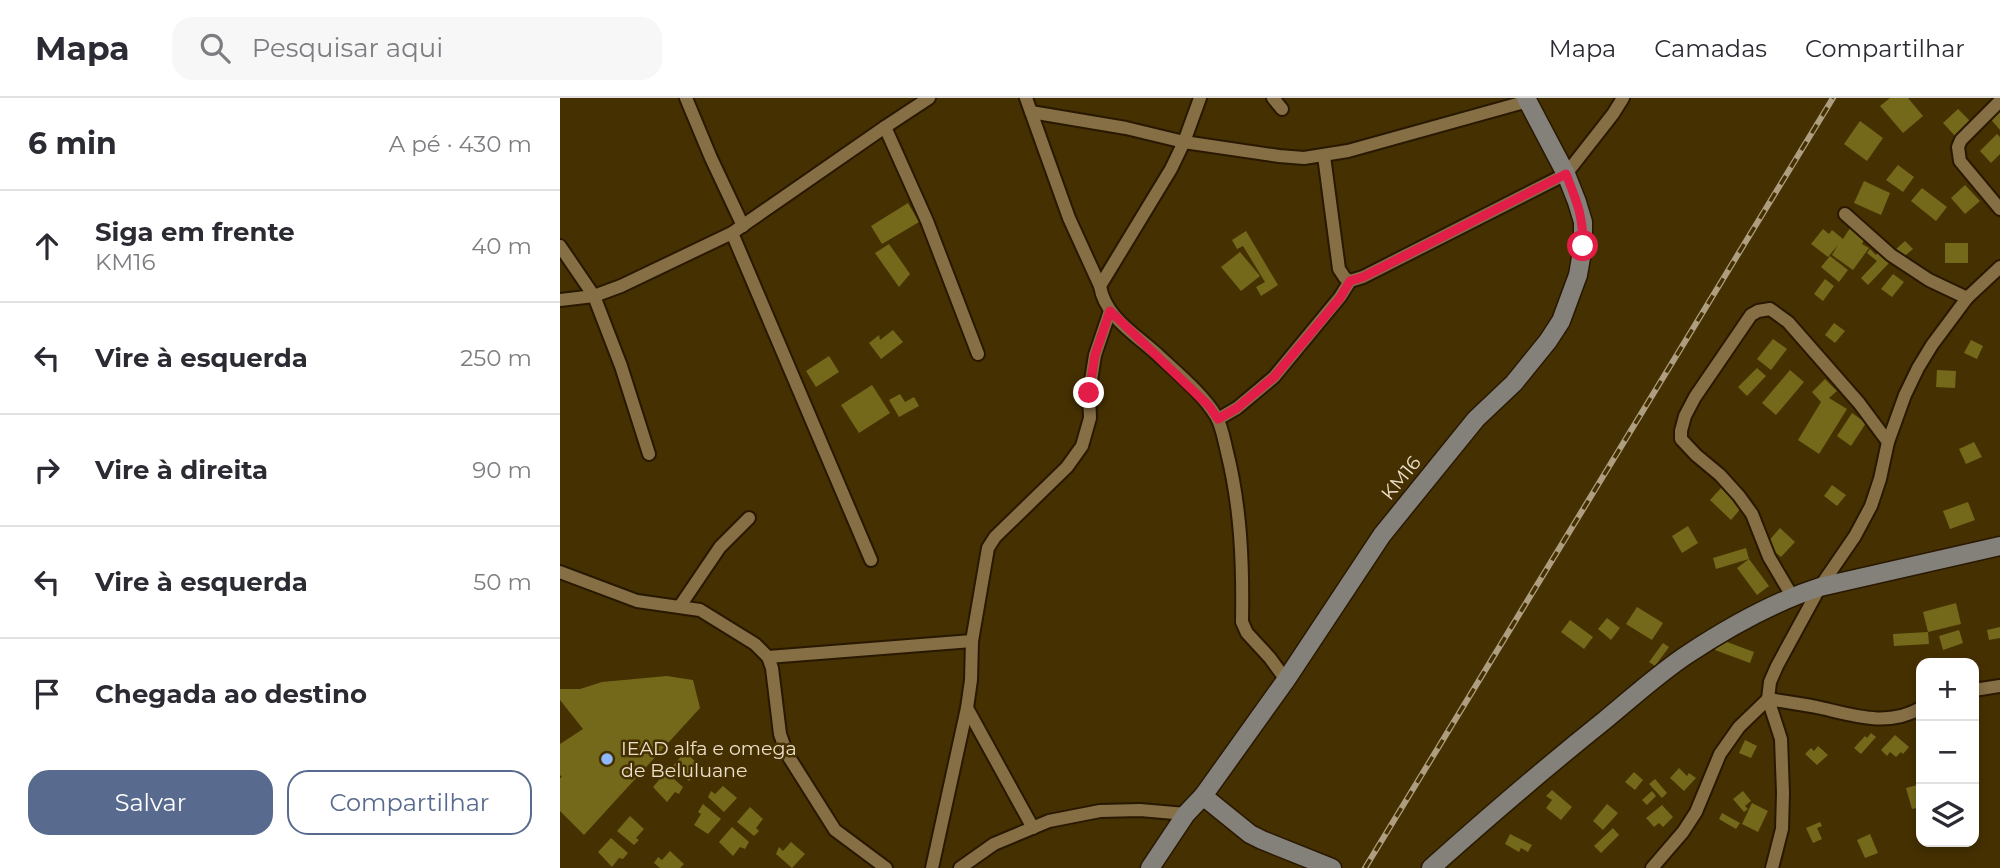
<!DOCTYPE html>
<html lang="pt">
<head>
<meta charset="utf-8">
<style>
	body { margin:0; font-family:Montserrat,sans-serif; background:#f7f7f7; color:#2b2b33 }
	.controls { position:absolute; right:21px; bottom:21px; display:grid; overflow:hidden; border-radius:14px; box-shadow:0 4px 10px #0003 }
	.controls button { width:63px; height:63px; display:grid; place-items:center; padding:0; border:0; border-bottom:2px solid #e1e1e2; background:#fff; color:#2b2b33; font:35px sans-serif }
	.stop { position:absolute; width:21px; height:21px; margin:-16px; border:5px solid #e11d48; border-radius:50%; background:#fff }
	.stop.end { background:#e11d48; border-color:#fff; box-shadow:0 2px 7px #0008 }
	.list { margin:0; padding:0; list-style:none }
	h2 { display:flex; justify-content:space-between; align-items:center; height:91px; margin:0; padding:0 28px; font-size:30px }
	h2 small { font-size:23px; font-weight:400; color:#7c7c81 }
	.list li { display:grid; grid-template-columns:46px 1fr auto; gap:21px; align-items:center; box-sizing:border-box; height:112px; padding:0 28px; border-top:2px solid #e1e1e2 }
	.list b { display:block; font-size:26px; white-space:nowrap }
	.list p { margin:0; font-size:23px; white-space:nowrap; color:#7c7c81 }
	.list em { font-size:23px; font-style:normal; color:#7c7c81 }
	.actions { display:flex; gap:14px; padding:21px 28px }
	.actions a { flex:1; padding:16px 0; border:2px solid #586a8e; border-radius:21px; text-align:center; font-size:24px; color:#586a8e }
	.actions .main { background:#586a8e; color:#fff }
	.icon { flex:none; width:38px; height:38px; fill:none; stroke:currentColor; stroke-width:2; stroke-linecap:round; stroke-linejoin:round }
	.map { position:relative; flex:none; width:1440px; height:770px; overflow:hidden }
	header { display:flex; align-items:center; gap:42px; box-sizing:border-box; height:98px; padding:0 35px; background:#fff; border-bottom:2px solid #e1e1e2 }
	header strong { font-size:33px }
	nav { display:flex; gap:38px; margin-inline-start:auto; font-size:24px }
	.search { width:490px; height:63px; background:#f7f7f7; display:flex; align-items:center; gap:18px; box-sizing:border-box; padding:0 24px; border-radius:21px; color:#7c7c81; font-size:26px }
	main { display:flex }
	aside { flex:1; background:#fff }
	.map>svg:first-child { display:block }
</style>
</head>
<body>
<header>
<strong>Mapa</strong>
<div class="search"><svg class="icon" aria-label="search" viewBox="0 0 24 24"><circle cx="10" cy="10" r="6"/><path d="M15 15l6 6"/></svg>Pesquisar aqui</div>
<nav><a>Mapa</a><a>Camadas</a><a>Compartilhar</a></nav>
</header>
<main>
<aside>
<h2>6 min<small>A pé · 430 m</small></h2>
<ul class="list">
<li><svg class="icon" aria-label="ahead" viewBox="0 0 24 24"><path d="M12 20V5M6 11l6-6 6 6"/></svg><div><b>Siga em frente</b><p>KM16</p></div><em>40 m</em></li>
<li><svg class="icon" aria-label="left" viewBox="0 0 24 24"><path d="M17 20v-9H6M10 6l-5 5 5 5"/></svg><div><b>Vire à esquerda</b></div><em>250 m</em></li>
<li><svg class="icon" aria-label="right" viewBox="0 0 24 24"><path d="M7 20v-9h11M14 6l5 5-5 5"/></svg><div><b>Vire à direita</b></div><em>90 m</em></li>
<li><svg class="icon" aria-label="left" viewBox="0 0 24 24"><path d="M17 20v-9H6M10 6l-5 5 5 5"/></svg><div><b>Vire à esquerda</b></div><em>50 m</em></li>
<li><svg class="icon" aria-label="arrive" viewBox="0 0 24 24"><path d="M6 21V4h12l-3 4 3 4H6"/></svg><div><b>Chegada ao destino</b></div></li>
</ul>
<div class="actions"><a class="main">Salvar</a><a>Compartilhar</a></div>
</aside>
<div class="map">
<svg width="1440" height="770" viewBox="0 0 1440 770">
	<rect width="100%" height="100%" fill="#453002"/>
	<g fill="#74691a">
		<polygon points="1330,0 1348,0 1363,18 1343,35 1320,8"/>
		<polygon points="1440,10 1440,32 1427,17"/>
		<polygon points="1398,11 1412,25 1397,40 1383,25"/>
		<polygon points="1300,23 1323,40 1307,63 1284,46"/>
		<polygon points="1437,36 1440,39 1440,56 1431,65 1420,53"/>
		<polygon points="1338,67 1354,79 1343,94 1326,82"/>
		<polygon points="1304,83 1330,95 1321,117 1294,105"/>
		<polygon points="1405,87 1420,103 1405,116 1391,100"/>
		<polygon points="1362,90 1387,109 1376,123 1351,103"/>
		<polygon points="348,105 359,124 322,146 311,128"/>
		<polygon points="1290,130 1305,140 1302,146 1309,150 1293,172 1272,157 1278,147 1268,159 1251,146 1263,131 1269,136 1272,132 1283,141"/>
		<polygon points="686,133 718,187 701,198 696,189 705,184 683,148 677,151 672,142"/>
		<polygon points="1345,143 1353,151 1341,161 1334,153"/>
		<rect x="1385" y="145" width="23" height="20"/>
		<polygon points="329,146 350,176 339,189 315,155"/>
		<polygon points="1310,151 1316,157 1319,153 1330,164 1308,187 1301,180 1317,163 1307,155"/>
		<polygon points="680,154 700,178 681,193 661,169"/>
		<polygon points="1270,158 1288,172 1279,184 1261,169"/>
		<polygon points="1333,176 1344,184 1332,199 1321,191"/>
		<polygon points="1265,181 1274,188 1263,203 1254,196"/>
		<polygon points="1274,225 1285,233 1275,245 1265,237"/>
		<polygon points="333,232 343,244 321,261 309,245 319,237 320,242"/>
		<polygon points="1213,241 1227,251 1211,272 1197,261"/>
		<polygon points="1411,242 1423,248 1417,261 1404,255"/>
		<polygon points="269,258 279,274 256,289 246,273"/>
		<polygon points="1197,270 1206,278 1187,298 1178,289"/>
		<polygon points="1230,272 1244,284 1216,317 1202,305"/>
		<polygon points="1377,272 1396,273 1395,290 1376,289"/>
		<polygon points="1265,281 1277,293 1269,300 1287,311 1259,356 1238,342 1261,304 1252,294"/>
		<polygon points="312,287 330,315 299,335 281,307"/>
		<polygon points="340,296 345,304 354,299 359,308 339,319 329,302"/>
		<polygon points="1292,315 1306,325 1291,348 1277,338"/>
		<polygon points="1414,344 1422,359 1406,366 1399,351"/>
		<polygon points="1272,387 1286,397 1277,408 1264,398"/>
		<polygon points="1161,390 1182,409 1171,422 1150,402"/>
		<polygon points="1408,404 1415,422 1390,431 1383,413"/>
		<polygon points="1128,428 1138,445 1122,455 1112,438"/>
		<polygon points="1220,430 1235,444 1221,459 1206,446"/>
		<polygon points="1186,450 1189,461 1209,488 1197,497 1177,470 1189,461 1156,471 1153,460"/>
		<polygon points="1396,505 1401,526 1368,534 1369,546 1334,548 1333,536 1368,534 1363,514"/>
		<polygon points="1077,509 1103,525 1092,542 1066,526"/>
		<polygon points="1047,520 1060,530 1051,542 1038,531"/>
		<polygon points="1010,522 1033,539 1024,551 1001,534"/>
		<polygon points="1440,529 1440,540 1429,542 1427,532"/>
		<polygon points="1399,532 1403,545 1383,552 1379,538"/>
		<polygon points="1159,541 1194,554 1190,565 1155,552"/>
		<polygon points="1103,545 1109,549 1095,568 1089,564"/>
		<polygon points="107,578 133,582 140,610 24,737 0,713 0,680 2,679 0,677 0,646 23,631 0,602 0,591 20,591 42,584"/>
		<polygon points="1311,635 1316,639 1301,656 1294,650 1305,638 1307,640"/>
		<polygon points="1335,637 1349,649 1343,656 1341,654 1336,659 1330,654 1327,658 1321,652"/>
		<polygon points="1185,642 1197,648 1191,660 1179,655"/>
		<polygon points="1258,648 1268,657 1257,667 1245,656 1251,650 1254,653"/>
		<polygon points="125,654 138,666 131,675 134,678 129,683 112,669"/>
		<polygon points="1119,670 1127,678 1129,675 1136,680 1124,693 1110,680"/>
		<polygon points="106,674 123,689 119,696 115,694 107,704 93,689"/>
		<polygon points="1074,674 1083,682 1075,692 1065,684"/>
		<polygon points="1095,681 1107,695 1102,700 1089,686"/>
		<polygon points="1361,686 1361,709 1352,711 1346,690"/>
		<polygon points="163,688 177,700 164,714 148,699 151,693 155,696"/>
		<polygon points="992,692 1012,709 1001,722 986,710 992,702 986,698"/>
		<polygon points="1092,693 1096,698 1087,707 1082,702"/>
		<polygon points="1183,693 1191,703 1185,708 1188,711 1184,714 1173,701"/>
		<polygon points="1192,705 1208,713 1198,734 1182,726"/>
		<polygon points="143,706 161,721 148,736 134,727 141,716 138,714"/>
		<polygon points="1047,706 1058,715 1043,732 1033,723"/>
		<polygon points="1102,707 1113,719 1103,729 1099,725 1094,729 1086,720"/>
		<polygon points="190,709 203,721 196,730 199,733 194,738 177,724"/>
		<polygon points="1162,715 1180,725 1176,731 1159,721"/>
		<polygon points="70,718 84,731 76,740 79,742 74,747 57,733"/>
		<polygon points="1260,724 1262,728 1257,730 1262,741 1253,745 1246,730"/>
		<polygon points="172,729 189,744 185,751 180,749 173,758 159,744"/>
		<polygon points="1053,730 1059,737 1041,755 1034,748"/>
		<polygon points="950,736 972,747 968,754 961,750 959,754 945,746"/>
		<polygon points="1310,736 1318,755 1305,760 1297,742"/>
		<polygon points="51,740 68,755 63,761 59,760 52,769 38,754"/>
		<polygon points="231,744 245,756 232,770 216,756 219,749 223,753"/>
		<polygon points="110,753 124,766 120,770 100,770 94,765 98,759 102,762"/>
	</g>
	<g fill="none" stroke-linecap="round" stroke-linejoin="round">
		<defs>
			<g id="street">
				<polyline points="126,0 151,60 183,128"/>
				<polyline points="466,0 509,120 540,188"/>
				<path d="M 640,0 L 624,44 L 611,71 L 540,188 C 545,219 575,236 597,256 C 616,274 643,296 656,318 C 662,328 664,342 667,354 C 681,410 683,466 682,524 L 687,535 L 710,560 L 726,582"/>
				<polyline points="713,0 722,11"/>
				<polyline points="1440,3 1401,42 1398,49 1400,63 1440,111"/>
				<polyline points="471,14 566,30 624,44 719,58 744,60 788,53 968,3"/>
				<polyline points="325,29 367,123 418,256"/>
				<polyline points="764,58 779,171 785,180 790,183 803,179 1006,76 1053,16 1063,0"/>
				<polyline points="1285,116 1331,157 1369,182 1407,200"/>
				<polyline points="172,135 311,462"/>
				<polyline points="0,148 34,198 61,268 89,356"/>
				<polyline points="0,202 34,198 61,188 172,135 325,29 369,0"/>
				<polyline points="658,321 677,310 714,279 780,199 790,183"/>
				<polyline points="0,474 77,503 140,512 195,546 208,559 212,570 220,636 227,656 275,732 326,770"/>
				<polyline points="1232,498 1209,459 1192,416 1179,398 1160,377 1136,357 1121,341 1121,333 1125,318 1135,299 1191,217 1198,213 1210,211 1228,224 1299,305 1328,344"/>
				<polyline points="120,508 160,449 189,420"/>
				<polyline points="208,559 412,543"/>
				<polyline points="1414,592 1440,588"/>
				<polyline points="407,610 473,730"/>
				<polyline points="372,770 407,610 411,582 412,543 428,450 435,439 507,369 522,348 530,320 529,295 535,257 550,213"/>
				<polyline points="400,770 434,746 489,723 540,713 580,712 626,716"/>
				<path d="M 1092,770 L 1123,734 L 1136,714 L 1160,656 L 1179,629 L 1208,601 C 1225,604 1244,606 1261,610 C 1296,618 1328,629 1361,610"/>
				<polyline points="1212,770 1222,731 1223,695 1221,641 1208,601 1210,584 1217,568 1260,489 1295,438 1311,408 1320,381 1328,344 1345,297 1358,270 1372,247 1407,200 1440,169"/>
			</g>
			<g id="secondary">
				<polyline points="643,698 690,736 702,742 772,770"/>
				<polyline points="590,770 626,716 643,698 726,582 822,437 916,321 954,285 988,243 1001,223 1018,177 1023,148 1023,124 1017,104 1006,76 966,0"/>
				<path d="M 871,770 C 928,719 985,670 1045,622 C 1072,600 1099,575 1128,556 C 1169,529 1213,504 1260,489 L 1440,448"/>
			</g>
		</defs>
		<use href="#street" stroke="#281800" stroke-width="16"/>
		<use href="#secondary" stroke="#281800" stroke-width="21"/>
		<use href="#street" stroke="#866e45" stroke-width="12"/>
		<use href="#secondary" stroke="#84817b" stroke-width="18"/>
		<defs>
			<polyline id="rail" points="805,770 1273,0"/>
		</defs>
		<use href="#rail" stroke="#ae9e80" stroke-width="6"/>
		<use href="#rail" stroke="#453002" stroke-width="3.5" stroke-dasharray="10" stroke-linecap="butt"/>
	</g>
	<g fill="none" stroke-linecap="round" stroke-linejoin="round">
		<path stroke="#e11d48" stroke-width="9" d="M 529,295 L 535,257 L 550,213 L 649,308 L 658,321 L 677,310 L 714,279 L 780,200 L 790,183 L 803,179 L 1006,76 C 1017,104 1023,117 1023,148"/>
	</g>
	<circle fill="#90b8fd" stroke="#453002" stroke-width="2.5" cx="47" cy="661" r="7"/>
	<g text-anchor="middle" dominant-baseline="central" stroke-width="5" stroke-linejoin="round" paint-order="stroke">
		<g font-size="19" fill="#ede0ca" stroke="#453002">
			<text transform="translate(841 380) rotate(-51)">KM16</text>
		</g>
		<g font-size="19" fill="#ede0ca" stroke="#453002" text-anchor="start">
			<text x="61" y="650">IEAD alfa e omega<tspan x="61" dy="22">de Beluluane</tspan></text>
		</g>
	</g>
</svg>
<div class="controls">
<button>+</button>
<button>−</button>
<button><svg class="icon" aria-label="layers" viewBox="0 0 24 24"><path d="M12 4l9 5-9 5-9-5zM3 14l9 5 9-5"/></svg></button>
</div>
<div class="stop" style="left:1023px;top:148px"></div>
<div class="stop end" style="left:529px;top:295px"></div>
</div>
</main>
</body>
</html>
